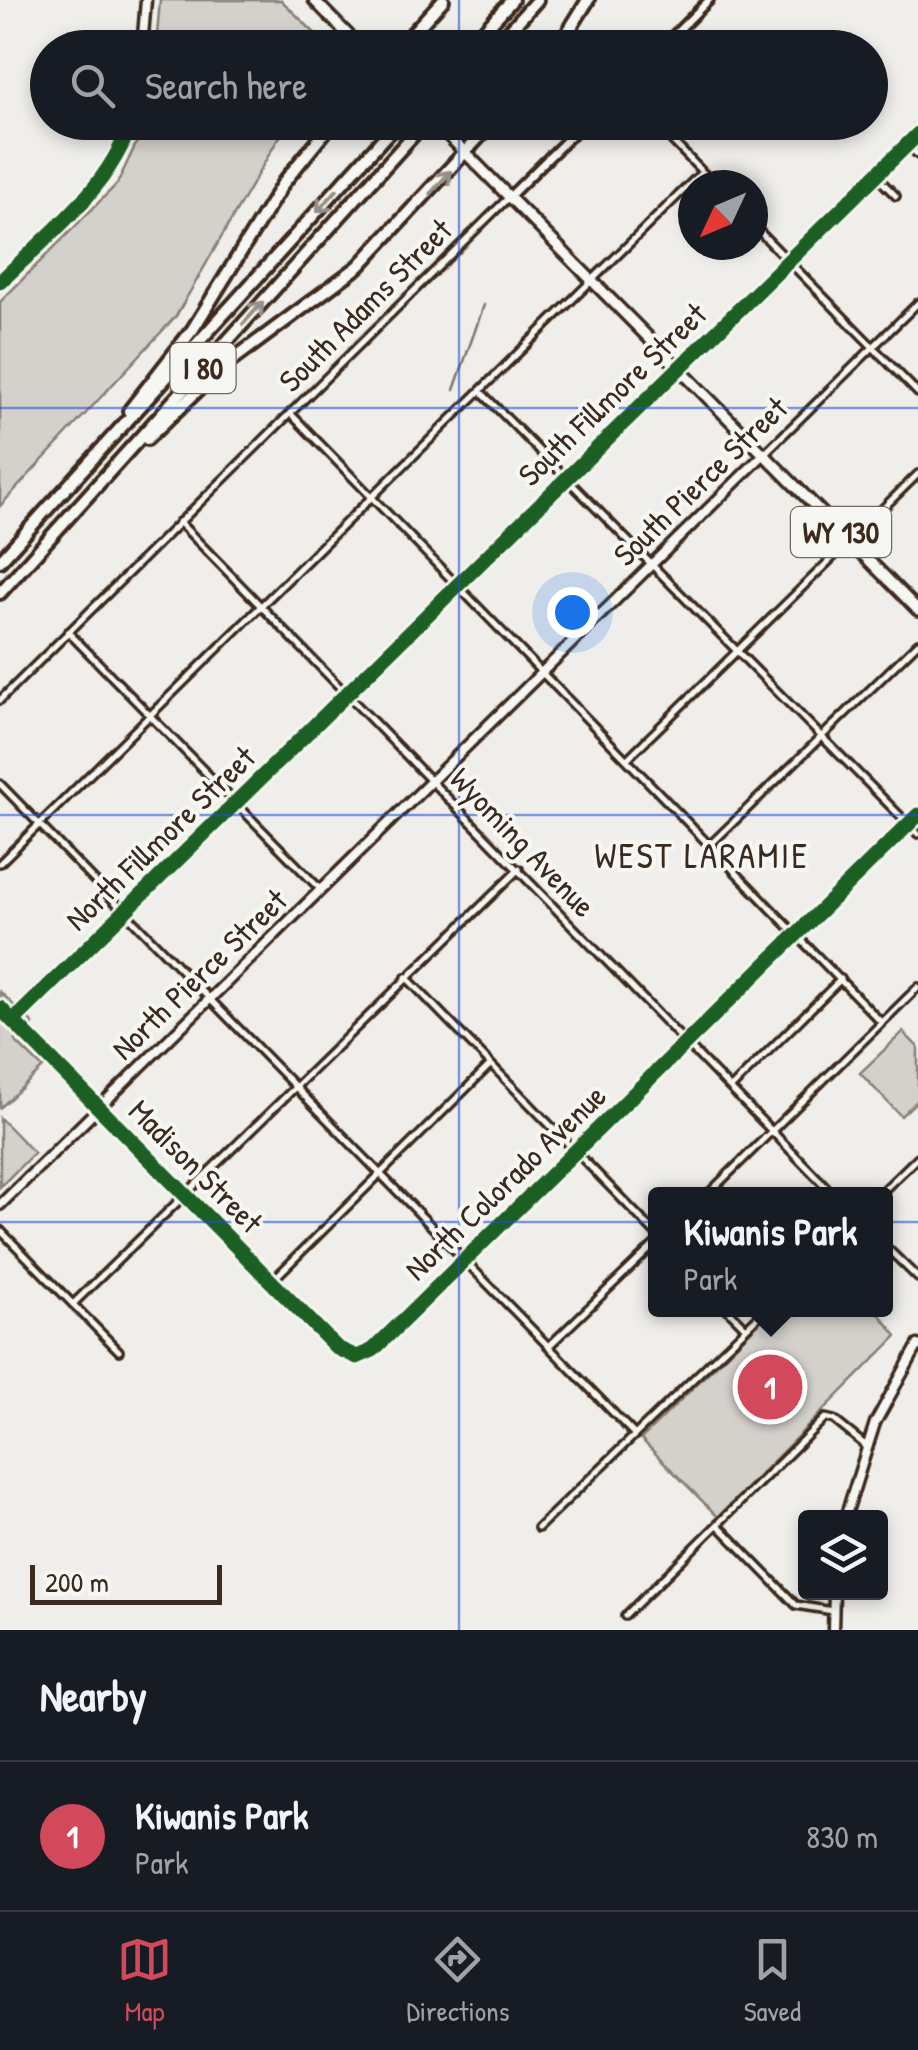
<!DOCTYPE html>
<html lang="en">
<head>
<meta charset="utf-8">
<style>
	body { margin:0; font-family:"Patrick Hand",sans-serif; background:#242831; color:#f1f3f6 }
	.controls { position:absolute; right:30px; bottom:30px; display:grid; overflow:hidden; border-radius:10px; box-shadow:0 5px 15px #0003 }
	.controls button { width:90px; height:90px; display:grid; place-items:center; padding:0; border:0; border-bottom:2px solid #363941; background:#171b24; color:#f1f3f6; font:50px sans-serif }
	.compass { position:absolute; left:678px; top:170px; width:90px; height:90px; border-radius:50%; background:#171b24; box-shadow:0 5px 15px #0003; rotate:226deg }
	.scale { position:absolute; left:30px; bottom:25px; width:192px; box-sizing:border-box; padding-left:10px; border:5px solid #3b2a1e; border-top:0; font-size:28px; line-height:35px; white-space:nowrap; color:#3b2a1e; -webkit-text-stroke:8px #f6f6f2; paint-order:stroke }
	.you { position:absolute; left:572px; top:612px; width:35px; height:35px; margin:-25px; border:8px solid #fff; border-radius:50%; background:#1a73e8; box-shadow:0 0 0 15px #1a73e833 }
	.badge { display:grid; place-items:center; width:65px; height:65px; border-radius:50%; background:#d1495b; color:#fff; font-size:32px; font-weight:700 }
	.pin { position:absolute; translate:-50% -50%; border:5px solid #fff; box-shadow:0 2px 10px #0006 }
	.popup { position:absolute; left:648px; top:1187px; width:245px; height:130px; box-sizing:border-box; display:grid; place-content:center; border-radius:10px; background:#171b24; filter:drop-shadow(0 2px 8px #0005); font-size:32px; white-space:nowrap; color:#9ea1a6 }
	.popup b { font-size:38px; color:#f1f3f6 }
	.popup::after { content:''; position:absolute; left:50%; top:100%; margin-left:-20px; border:20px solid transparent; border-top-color:#171b24 }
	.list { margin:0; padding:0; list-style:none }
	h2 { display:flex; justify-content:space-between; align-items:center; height:130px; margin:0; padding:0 40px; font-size:42px }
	h2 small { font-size:32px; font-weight:400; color:#9ea1a6 }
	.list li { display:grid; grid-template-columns:65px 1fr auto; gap:30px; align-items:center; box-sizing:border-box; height:150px; padding:0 40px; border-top:2px solid #363941 }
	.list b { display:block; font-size:38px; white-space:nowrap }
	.list p { margin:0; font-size:32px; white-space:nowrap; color:#9ea1a6 }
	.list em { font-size:32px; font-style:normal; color:#9ea1a6 }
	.icon { flex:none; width:55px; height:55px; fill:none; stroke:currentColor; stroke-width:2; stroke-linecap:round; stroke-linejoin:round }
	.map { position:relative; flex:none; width:918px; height:1630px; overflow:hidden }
	.search { position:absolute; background:#171b24; box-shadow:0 5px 15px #0003; left:30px; right:30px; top:30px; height:110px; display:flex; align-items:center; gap:25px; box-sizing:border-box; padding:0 35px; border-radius:55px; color:#9ea1a6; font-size:38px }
	.sheet { height:280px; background:#171b24 }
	nav { display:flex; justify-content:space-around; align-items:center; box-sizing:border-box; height:140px; border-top:2px solid #363941; background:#171b24; font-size:28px; color:#9ea1a6 }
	nav a { display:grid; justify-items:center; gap:5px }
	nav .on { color:#d1495b }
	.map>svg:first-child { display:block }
</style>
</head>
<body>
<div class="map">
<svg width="918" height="1630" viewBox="0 0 918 1630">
	<rect width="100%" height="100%" fill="#efeeea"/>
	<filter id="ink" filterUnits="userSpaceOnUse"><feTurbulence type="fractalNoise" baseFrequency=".01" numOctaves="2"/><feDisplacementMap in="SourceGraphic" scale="20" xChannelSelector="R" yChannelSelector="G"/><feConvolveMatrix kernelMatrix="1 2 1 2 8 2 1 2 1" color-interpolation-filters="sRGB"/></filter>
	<g filter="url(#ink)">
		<g fill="#d4d1cc" stroke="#887e75" stroke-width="2.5">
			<polygon points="160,0 281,0 329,47 156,47"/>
			<polygon points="146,123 293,123 278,139 176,316 0,506 0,302 117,184"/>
			<polygon points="0,992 33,1024 15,1041 43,1068 0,1108"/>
			<polygon points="903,1032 918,1047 918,1100 901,1116 860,1073"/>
			<polygon points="0,1118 34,1153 0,1187"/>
			<polygon points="772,1310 876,1310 897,1336 718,1517 641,1439"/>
		</g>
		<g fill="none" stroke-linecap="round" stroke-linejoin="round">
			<polyline stroke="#81766d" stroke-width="2.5" points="454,390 484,305"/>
			<defs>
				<g id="minor">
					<polyline points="654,122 715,185"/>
					<polyline points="908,145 918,155"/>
					<polyline points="876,176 896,196"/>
					<polyline points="753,225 918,393"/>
					<polyline points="481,392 918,834"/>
					<polyline points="290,413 881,1022"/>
					<polyline points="764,454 918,303"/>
					<polyline points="179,522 833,1194"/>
					<polyline points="68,632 321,890"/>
					<polyline points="0,700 509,197"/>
					<polyline points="627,759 918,474"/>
					<polyline points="0,784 635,1435"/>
					<polyline points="712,843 918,643"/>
					<polyline points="0,863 702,172"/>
					<polyline points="406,977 655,1233"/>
					<polyline points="0,1008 337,1348 357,1357 373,1350 918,815"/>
					<polyline points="13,1021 918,134"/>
					<polyline points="732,1087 841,979"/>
					<polyline points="708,1194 918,987"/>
					<polyline points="880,1194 918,1157"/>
					<polyline points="0,1230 119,1351"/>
					<polyline points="885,1246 918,1278"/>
					<polyline points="272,1281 490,1065"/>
					<polyline points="73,1304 519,869"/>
					<polyline points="728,1310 746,1328"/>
					<polyline points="549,1346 655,1244"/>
					<polyline points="718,1525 796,1605 833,1611"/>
					<polyline points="538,1528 765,1310"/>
					<polyline points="625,1616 825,1418 834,1420 865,1445"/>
				</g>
				<g id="tertiary">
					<polyline points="661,48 709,0"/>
					<polyline points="509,197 585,122"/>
				</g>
				<g id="secondary">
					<polyline points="142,48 146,0"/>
					<path d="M 0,282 C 49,234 109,189 131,122"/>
					<polyline points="0,1205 764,454"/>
					<polyline points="845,1518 875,1423 918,1345"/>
					<polyline points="833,1630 834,1592"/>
				</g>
				<g id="primary">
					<polyline points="314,0 361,48"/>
					<polyline points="435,122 918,610"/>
				</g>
				<g id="motorway">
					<polyline points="399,48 443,0"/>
					<polyline points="468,48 512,0"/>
					<polyline points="494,48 537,0"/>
					<polyline points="558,48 588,0"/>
					<polyline points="129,411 193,329 284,182 333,122"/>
					<polyline points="147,439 219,370 359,266 493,122"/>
					<polyline points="0,561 398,122"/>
					<polyline points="0,593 425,122"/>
				</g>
			</defs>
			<use href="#minor" stroke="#3b2a1e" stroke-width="12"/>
			<use href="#tertiary" stroke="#3b2a1e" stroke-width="14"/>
			<use href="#secondary" stroke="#3b2a1e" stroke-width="15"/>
			<use href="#primary" stroke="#3b2a1e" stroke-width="16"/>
			<use href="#motorway" stroke="#3b2a1e" stroke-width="18"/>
			<use href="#minor" stroke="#f6f6f2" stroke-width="5"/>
			<use href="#tertiary" stroke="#f6f6f2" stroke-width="6"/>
			<use href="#secondary" stroke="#f6f6f2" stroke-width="8"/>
			<use href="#primary" stroke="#f6f6f2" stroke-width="9"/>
			<use href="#motorway" stroke="#f6f6f2" stroke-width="10"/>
			<defs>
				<g id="cycleway">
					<path d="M 0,282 C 49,234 109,189 131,122"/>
					<polyline points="0,1008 337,1348 357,1357 373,1350 918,815"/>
					<polyline points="13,1021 918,134"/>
				</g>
			</defs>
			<use href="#cycleway" stroke="#f6f6f2" stroke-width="21"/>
			<use href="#cycleway" stroke="#1b5e20" stroke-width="15"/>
		</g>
		<defs><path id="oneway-shaft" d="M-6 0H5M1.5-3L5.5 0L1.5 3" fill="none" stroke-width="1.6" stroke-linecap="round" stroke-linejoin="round" transform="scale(2.5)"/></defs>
		<g stroke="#989088">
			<use href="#oneway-shaft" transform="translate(441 182) rotate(-48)"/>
			<use href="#oneway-shaft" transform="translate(327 201) rotate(132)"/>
			<use href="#oneway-shaft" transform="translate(253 313) rotate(-48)"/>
		</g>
	</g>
	<path fill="none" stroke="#1d4ed8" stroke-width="2.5" stroke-opacity="0.55" d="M 459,0 L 459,48M 459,122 L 459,1630M 0,408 L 918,408M 0,815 L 918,815M 0,1222 L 918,1222"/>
	<g text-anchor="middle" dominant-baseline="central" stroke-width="8" stroke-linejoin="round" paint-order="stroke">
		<g fill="#f6f6f2" stroke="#73675e" stroke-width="2.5">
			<rect x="170.5" y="343" width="65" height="50" rx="8"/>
			<rect x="791" y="507" width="100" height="50" rx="8"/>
		</g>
		<g font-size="30" font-weight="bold" fill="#3b2a1e">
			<text x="203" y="368">I 80</text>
			<text x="841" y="532">WY 130</text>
		</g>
		<g font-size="32" fill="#3b2a1e" stroke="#f6f6f2">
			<text transform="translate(365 305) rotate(-45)">South Adams Street</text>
			<text transform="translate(612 394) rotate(-44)">South Fillmore Street</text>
			<text transform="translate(700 481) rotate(-44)">South Pierce Street</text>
			<text transform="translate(160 838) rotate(-44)">North Fillmore Street</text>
			<text transform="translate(523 842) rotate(46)">Wyoming Avenue</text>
			<text transform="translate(199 974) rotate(-44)">North Pierce Street</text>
			<text transform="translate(196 1166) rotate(45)">Madison Street</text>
			<text transform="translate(505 1182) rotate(-44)">North Colorado Avenue</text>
		</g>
		<g font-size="35" letter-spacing="2.5" fill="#3b2a1e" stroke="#f6f6f2">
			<text x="702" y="855">WEST LARAMIE</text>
		</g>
	</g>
</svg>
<div class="controls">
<button><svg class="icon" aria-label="layers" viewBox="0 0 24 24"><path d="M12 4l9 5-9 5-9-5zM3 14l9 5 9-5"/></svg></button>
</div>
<svg class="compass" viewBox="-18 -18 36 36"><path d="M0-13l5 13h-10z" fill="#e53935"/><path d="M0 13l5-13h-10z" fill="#9ea1a6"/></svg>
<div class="scale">200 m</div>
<div class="you"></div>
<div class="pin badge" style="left:770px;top:1387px">1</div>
<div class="popup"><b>Kiwanis Park</b>Park</div>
<div class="search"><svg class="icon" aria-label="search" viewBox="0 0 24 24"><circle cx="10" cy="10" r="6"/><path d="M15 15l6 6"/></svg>Search here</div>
</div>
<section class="sheet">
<h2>Nearby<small></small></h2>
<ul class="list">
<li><span class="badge">1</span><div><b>Kiwanis Park</b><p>Park</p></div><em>830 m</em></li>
</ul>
</section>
<nav>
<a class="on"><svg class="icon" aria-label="map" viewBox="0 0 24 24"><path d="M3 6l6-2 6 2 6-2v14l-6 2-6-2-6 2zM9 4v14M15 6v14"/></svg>Map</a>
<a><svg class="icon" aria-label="directions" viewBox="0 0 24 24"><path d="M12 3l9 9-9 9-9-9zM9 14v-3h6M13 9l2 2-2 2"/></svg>Directions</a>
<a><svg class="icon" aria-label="saved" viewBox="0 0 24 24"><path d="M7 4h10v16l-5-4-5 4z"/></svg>Saved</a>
</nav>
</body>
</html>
